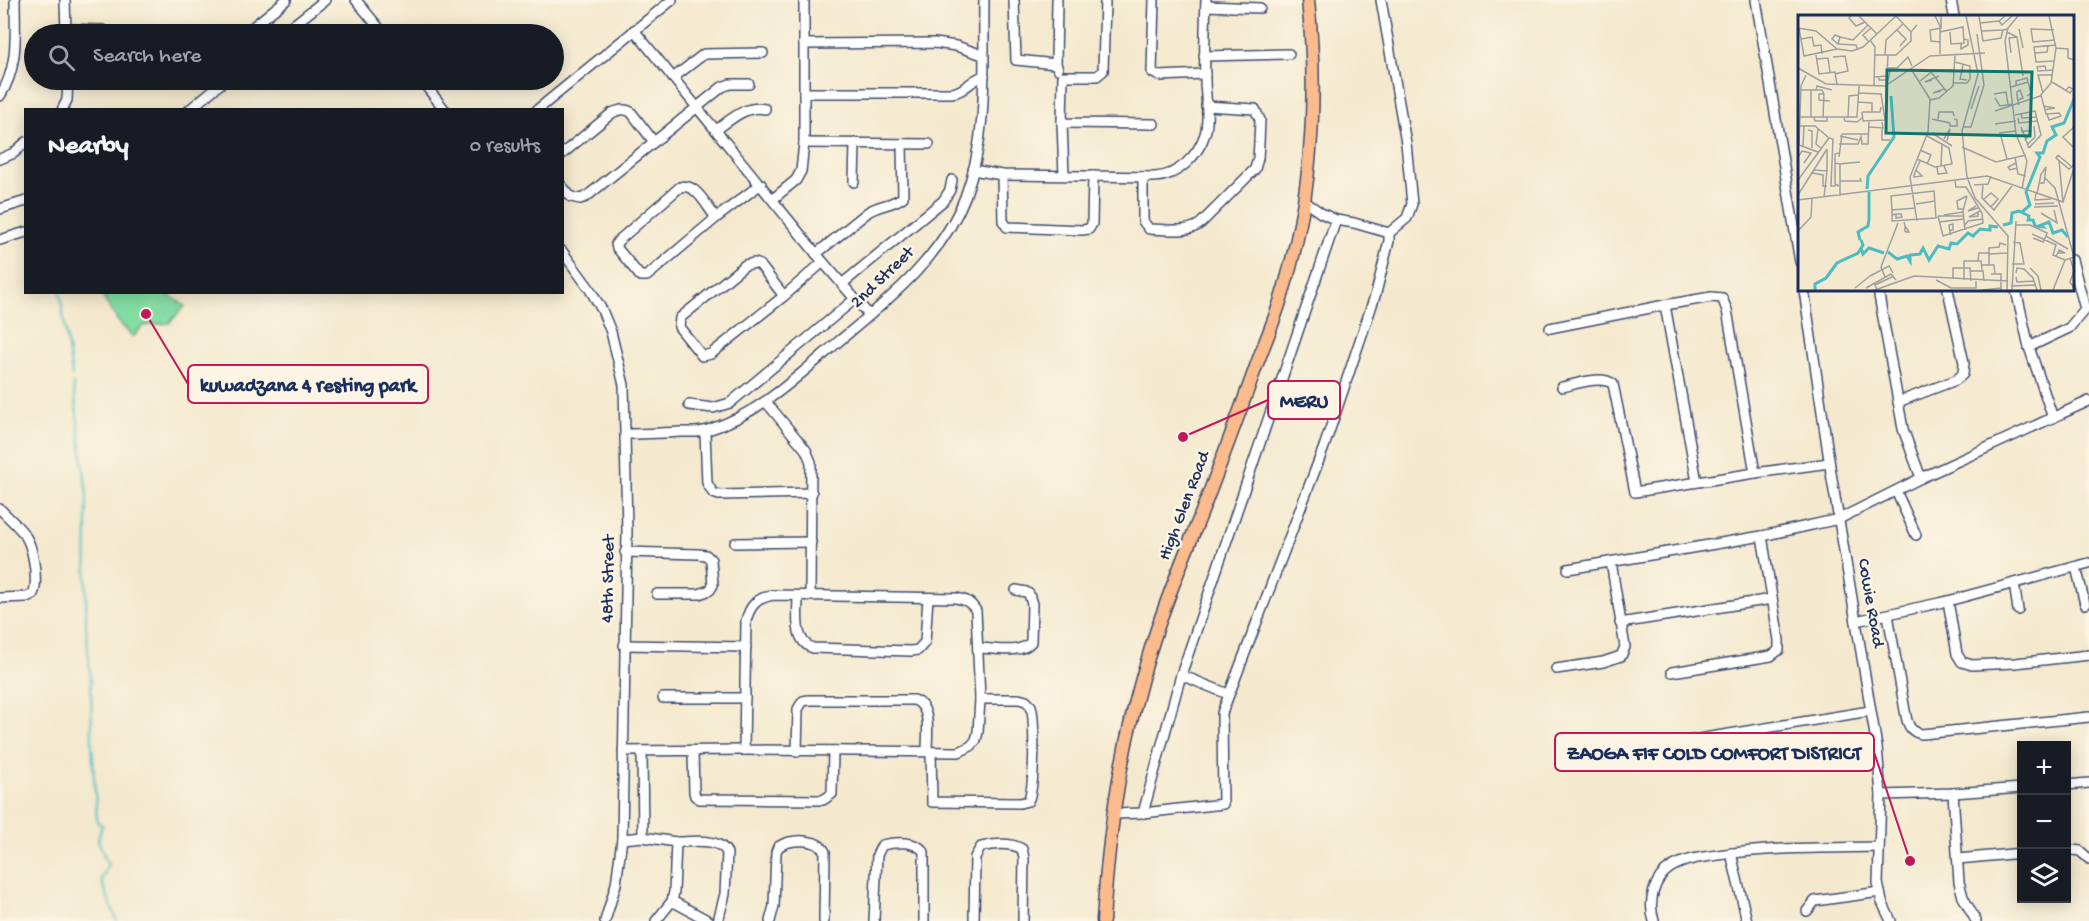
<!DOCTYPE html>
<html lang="en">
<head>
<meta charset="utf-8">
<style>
	body { margin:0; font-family:"Gochi Hand",sans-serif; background:#20242c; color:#f1f3f6 }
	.controls { position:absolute; right:18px; bottom:18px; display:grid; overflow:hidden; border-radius:0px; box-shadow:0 3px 15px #0003 }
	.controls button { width:54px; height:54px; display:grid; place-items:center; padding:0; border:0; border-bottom:2px solid #363941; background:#171b24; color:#f1f3f6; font:30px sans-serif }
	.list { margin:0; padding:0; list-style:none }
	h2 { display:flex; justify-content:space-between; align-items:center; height:78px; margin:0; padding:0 24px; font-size:26px }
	h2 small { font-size:20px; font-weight:400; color:#9ea1a6 }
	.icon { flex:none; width:33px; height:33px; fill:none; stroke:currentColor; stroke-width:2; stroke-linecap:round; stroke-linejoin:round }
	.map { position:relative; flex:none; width:2089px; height:921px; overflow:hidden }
	.search { position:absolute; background:#171b24; box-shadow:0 3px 15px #0003; left:24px; top:24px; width:540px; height:66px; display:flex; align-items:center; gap:15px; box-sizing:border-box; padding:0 21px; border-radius:33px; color:#9ea1a6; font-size:22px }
	.panel { position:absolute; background:#171b24; box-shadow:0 3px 15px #0003; left:24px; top:108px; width:540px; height:186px; border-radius:0px }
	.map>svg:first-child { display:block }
</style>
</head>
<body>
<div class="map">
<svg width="2089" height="921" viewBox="0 0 2089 921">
	<rect width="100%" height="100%" fill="#fcf5e5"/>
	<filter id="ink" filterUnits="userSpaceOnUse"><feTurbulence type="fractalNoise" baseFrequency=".0167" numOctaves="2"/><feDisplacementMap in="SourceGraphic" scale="12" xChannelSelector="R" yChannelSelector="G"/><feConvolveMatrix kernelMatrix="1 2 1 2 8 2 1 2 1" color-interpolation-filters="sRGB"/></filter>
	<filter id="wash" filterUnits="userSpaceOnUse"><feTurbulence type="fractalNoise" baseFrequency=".008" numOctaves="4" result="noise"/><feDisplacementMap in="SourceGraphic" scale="24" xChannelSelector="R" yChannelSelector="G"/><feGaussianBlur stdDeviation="1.35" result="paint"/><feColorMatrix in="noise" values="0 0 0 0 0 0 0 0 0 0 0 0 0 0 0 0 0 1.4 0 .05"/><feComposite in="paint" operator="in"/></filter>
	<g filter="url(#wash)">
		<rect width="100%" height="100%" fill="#f4e9ce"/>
		<polygon fill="#82dda3" stroke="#4e8680" stroke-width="1.5" points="100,293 166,293 185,306 169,323 143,326 133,337 118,321"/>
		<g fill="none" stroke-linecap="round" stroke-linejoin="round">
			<g stroke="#4dbcc2" stroke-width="2">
				<polyline points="60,292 72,376"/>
				<polyline points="73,383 87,495 86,627 91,684 92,745 97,822 102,825 98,840 108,865 101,880 117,921"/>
			</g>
		</g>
	</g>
	<g filter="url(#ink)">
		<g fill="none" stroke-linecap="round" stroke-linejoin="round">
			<defs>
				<g id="minor">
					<polyline points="65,0 66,34"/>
					<polyline points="356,0 384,34"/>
					<polyline points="1014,0 1016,60 1056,64"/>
					<polyline points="1057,0 1056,64 1058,69"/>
					<polyline points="1105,0 1103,71 1097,76 1063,76 1062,123 1154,124"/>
					<polyline points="1154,0 1152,72 1159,76 1205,74"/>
					<polyline points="1381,0 1406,143 1412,204 1407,218 1389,233"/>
					<polyline points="1756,0 1800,262"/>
					<polyline points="1951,0 1954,16"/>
					<polyline points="1206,6 1260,8"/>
					<polyline points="65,29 103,30 111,34"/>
					<polyline points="634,30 823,262 869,315"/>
					<polyline points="244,34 286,0"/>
					<polyline points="282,34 325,0"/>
					<polyline points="804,44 935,43 956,46 983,55"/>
					<polyline points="1204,56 1289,54"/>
					<polyline points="673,78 704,54 763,53"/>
					<polyline points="421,80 445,110"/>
					<path d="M 804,93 L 952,93 C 965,92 971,79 984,76"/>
					<path d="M 0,96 C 19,67 15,33 15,0"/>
					<polyline points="62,110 67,100 68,80"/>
					<polyline points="189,110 225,80"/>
					<polyline points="537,110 672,0"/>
					<polyline points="1062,123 1064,175"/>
					<path d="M 716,130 C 732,119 745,105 765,109"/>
					<polyline points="804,143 929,144"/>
					<path d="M 562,154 L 612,113 C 619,110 624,108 631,112 L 654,142"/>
					<polyline points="0,159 14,153 26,142"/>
					<path d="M 973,170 L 1002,175 L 1155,177 C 1178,176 1198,156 1205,134 C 1210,118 1205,96 1205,79 C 1204,53 1205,26 1206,0"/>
					<polyline points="1002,175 1003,221 1007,227 1082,230 1089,229 1092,224 1093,176"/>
					<path d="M 1143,177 L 1143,221 L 1149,229 C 1165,229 1188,234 1201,223 L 1255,169 L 1258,158 L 1259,143 L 1260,120 L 1255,109 L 1206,106"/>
					<polyline points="854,182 855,143"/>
					<polyline points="562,186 571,197 580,199 586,197 722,87 730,84 749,84"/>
					<polyline points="773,199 796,180 801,171 804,143 804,0"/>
					<polyline points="1304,201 1321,213 1336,220 1354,223 1389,233"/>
					<polyline points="0,209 26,201"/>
					<path d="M 716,218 L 647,276 L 640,276 L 617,248 L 616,244 L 618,241 L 680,187 C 696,182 707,207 716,218 L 761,184"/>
					<polyline points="0,240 26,232"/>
					<polyline points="562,251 589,288 602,310 611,332 624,385 627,531 622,839 616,884 605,921"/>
					<path d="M 816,254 L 868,212 C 879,205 893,205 903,197 L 902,144"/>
					<polyline points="842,284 943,201 950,190 952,180"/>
					<polyline points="1804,290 1831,473 1877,747 1881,795 1878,883 1882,902 1891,921"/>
					<polyline points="1878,290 1903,429 1921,478"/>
					<polyline points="2016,290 2029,347 2053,418"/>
					<polyline points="784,296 760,265 755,263 745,265 680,318 679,327 702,356 711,354 784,296 823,262"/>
					<polyline points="1665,305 1697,482"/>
					<polyline points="1550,328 1665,305 1711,297 1722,298 1727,310 1755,473"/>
					<polyline points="2029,347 2069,328 2085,309 2072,260"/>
					<path d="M 1562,387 C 1576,384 1602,375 1613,384 L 1635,492 L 1755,473 L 1829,463"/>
					<polyline points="766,402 806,450 811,462 810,596"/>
					<polyline points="1898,402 1956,380 1963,374 1964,363 1948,290"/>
					<polyline points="689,405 713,408 730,403 855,299"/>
					<polyline points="705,432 707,483 713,493 719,495 812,493"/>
					<path d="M 626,434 C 644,434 663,433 681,432 C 689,432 699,433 708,430 C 759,414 797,377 838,342 C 887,301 941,259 965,197 C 989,134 983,66 984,0"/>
					<polyline points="1896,491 1916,535"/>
					<path d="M 0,509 C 24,533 31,535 35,570 C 35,579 37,586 33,594 L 27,597 L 0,598"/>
					<polyline points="735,543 811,542"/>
					<polyline points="625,552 698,554 706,555 711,560 713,585 710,590 699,594 657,594"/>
					<polyline points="2076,567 2085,604"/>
					<polyline points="1568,569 1762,536 1839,519 1921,478 2089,401"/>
					<polyline points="2014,583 2018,610"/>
					<path d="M 773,595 L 956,598 C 966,600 971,602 976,611 L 980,699 L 978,732 L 976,740 L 971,746 L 959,752 L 744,750 L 746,621 C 750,605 757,598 773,595 Z"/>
					<path d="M 798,596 C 798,613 793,642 813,648 L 911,651 L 918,650 L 925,642 L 928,598"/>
					<polyline points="1948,601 1957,654 1962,662 1972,665 2015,663 2089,655"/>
					<path d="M 1888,615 L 1906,716 C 1908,726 1911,732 1922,734 L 2089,717"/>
					<polyline points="1856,621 1948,601 2089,563"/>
					<polyline points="1620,623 1772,599"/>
					<polyline points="624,645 746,647"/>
					<path d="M 978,648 C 994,648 1020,655 1031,642 L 1032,604 L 1029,594 L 1026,592 L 1016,590"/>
					<polyline points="1556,669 1603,662 1621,656 1625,647 1611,562"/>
					<polyline points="1672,672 1771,656 1779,650 1779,640 1762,536"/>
					<polyline points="1181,675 1228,694"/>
					<polyline points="663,698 745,698"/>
					<polyline points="623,751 744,750"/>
					<polyline points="642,751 643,837"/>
					<polyline points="693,752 694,792 695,796 699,799 823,800 832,794 833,752"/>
					<path d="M 797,752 L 798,709 L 803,701 L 809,700 L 914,700 C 932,706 927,735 927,751"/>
					<path d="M 931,752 L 932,802 L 1020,803 L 1028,801 C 1035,788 1035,720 1031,706 L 1026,701 L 1019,699 L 980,699"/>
					<polyline points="1569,760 1870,711"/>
					<polyline points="2066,785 2089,783"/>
					<polyline points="1953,793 1959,882 1963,897 1976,921"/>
					<polyline points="1881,795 1953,793 2022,788"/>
					<polyline points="1143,813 1181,675 1336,220"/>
					<polyline points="1112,814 1143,813 1223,804 1222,713 1324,447 1376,293 1389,241 1389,233"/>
					<polyline points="622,839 643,837 676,842 674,892 672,901 656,921"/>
					<path d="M 676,842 C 691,842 720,837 727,853 L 725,894 L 718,921"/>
					<polyline points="2066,849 2080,851 2089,859"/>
					<polyline points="1731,853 1747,921"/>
					<polyline points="2018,854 2022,871"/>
					<polyline points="1958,859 2022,853"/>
					<polyline points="672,901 709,921"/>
					<polyline points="1807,911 1815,901 1880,892"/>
					<path d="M 770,921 L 774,906 L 776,852 L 778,847 C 790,839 818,837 825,852 L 824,921"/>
					<path d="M 874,921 L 877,855 L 882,845 C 895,842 916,840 924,852 L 924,921"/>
					<path d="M 974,921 L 975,857 L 981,847 C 992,844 1011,842 1022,849 L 1024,858 L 1023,921"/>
					<path d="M 1654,921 C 1648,903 1653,879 1670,868 C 1684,859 1702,857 1718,855 C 1771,847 1825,848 1878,847"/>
				</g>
				<path id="major" d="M 1103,921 C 1109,825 1122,740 1151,648 C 1165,601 1185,555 1203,509 C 1222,460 1240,411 1258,361 C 1267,337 1277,314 1284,289 C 1312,196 1318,96 1308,0"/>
			</defs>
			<use href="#minor" stroke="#3c4b6f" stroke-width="12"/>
			<use href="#major" stroke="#3c4b6f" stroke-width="15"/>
			<use href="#minor" stroke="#fff" stroke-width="9"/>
			<use href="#major" stroke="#fbbb8c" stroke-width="12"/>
		</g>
	</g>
	<g text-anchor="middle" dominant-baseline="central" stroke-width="5" stroke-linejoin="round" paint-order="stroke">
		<g font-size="18" fill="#1b2f5e" stroke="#fcf5e5">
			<text transform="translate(883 278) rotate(-44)">2nd Street</text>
			<text transform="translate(1185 506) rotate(-69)">High Glen Road</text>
			<text transform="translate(609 579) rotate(-89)">48th Street</text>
			<text transform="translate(1870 603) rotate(80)">Cowie Road</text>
		</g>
	</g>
	<g transform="translate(1798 15)">
		<rect width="276" height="276" fill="#f4e9ce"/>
		<path fill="none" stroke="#4dbcc2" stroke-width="3" d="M 69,174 L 70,161 L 96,122 L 93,81M 224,197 L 232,190 L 228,177 L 242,142 L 239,138 L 245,138 L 249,126 L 258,120 L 254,112 L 266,108 L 276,84M 205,210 L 213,208 L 214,198 L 221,196 L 231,201 L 230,205 L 235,205 L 237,211 L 245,212 L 243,210 L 251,207 L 255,218 L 264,215 L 270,222M 62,225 L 60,217 L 70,211 L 71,204 L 71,177M 63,233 L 65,239 L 71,233 L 86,238M 90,237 L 99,244 L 109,241 L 112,246 L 112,240 L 122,239 L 125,233 L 131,245 L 140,231 L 151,234 L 153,228 L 159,229 L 170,218 L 175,221 L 182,214 L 192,215 L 192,211 L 200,212M 17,275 L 17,269 L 28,263 L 39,248 L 60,238 L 65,230 L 63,225"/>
		<path fill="none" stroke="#9d9fa1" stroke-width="1.5" d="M 53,1 L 51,3 L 58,11 L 67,7M 61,1 L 79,19M 98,1 L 113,17 L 119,10M 137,1 L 142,11 L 142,39M 168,1 L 180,59 L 164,116 L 169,162 L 177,183 L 210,221 L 209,275M 181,1 L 185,26 L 203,23 L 205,15 L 210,14M 220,1 L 210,13 L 207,26 L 218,119 L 229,146 L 224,174M 201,6 L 204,10 L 214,1M 182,8 L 201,6 L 207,1M 0,13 L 18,16 L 39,34 L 54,36 L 65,32 L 98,1M 1,13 L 6,41 L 39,34M 221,14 L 225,33M 99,15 L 108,24 L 102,31M 256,15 L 233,14 L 235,27 L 257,25M 184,16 L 205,15M 142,17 L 165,12 L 166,28 L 153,29 L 152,17M 209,17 L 219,22 L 225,61M 42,22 L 55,25 L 70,10M 3,24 L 14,22 L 16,31 L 23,30 L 24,39M 72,25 L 77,32 L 76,71M 70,26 L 65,20 L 73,13M 142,27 L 133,26 L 132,15 L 143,13 L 143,1M 40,29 L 42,22 L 37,20 L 34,24 L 40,29 L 58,30 L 60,35M 163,29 L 163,34 L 170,30 L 170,25 L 166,24M 258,33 L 270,34 L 270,43 L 276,45M 213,38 L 211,23 L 219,22M 237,38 L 249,37 L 250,31M 18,40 L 21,59 L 37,57 L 39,70M 76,40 L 98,40 L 113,26 L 113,17M 87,40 L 88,25 L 105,9M 35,42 L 47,41 L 50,56 L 37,59M 19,44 L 30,43 L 32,57M 257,46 L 238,47 L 236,32 L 258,30M 165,50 L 162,64 L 169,65M 0,53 L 28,69 L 87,71 L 132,41 L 187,38M 90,53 L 99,53 L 110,42 L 114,51M 113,54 L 132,84 L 130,117 L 112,162 L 119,206M 248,55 L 247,51 L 239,52 L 240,56 L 255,55M 133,57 L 149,77M 8,60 L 3,71 L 1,130 L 20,137M 76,62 L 89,61 L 90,40M 81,62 L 81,65 L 90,65 L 93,53M 134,65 L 127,67 L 141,61M 122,66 L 136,55 L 157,55M 254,67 L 272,78 L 275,74 L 271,72 L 268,75M 156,68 L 169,68 L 172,64 L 172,51 L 157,47M 218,71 L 218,66 L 229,63 L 230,67M 213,72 L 230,67 L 233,78 L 229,81M 3,75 L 24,75 L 26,79M 18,75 L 19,71 L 34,75M 143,76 L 135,78 L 146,74M 61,78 L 83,79 L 87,105 L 65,106 L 64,97M 245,78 L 240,60 L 255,60M 26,79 L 21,79 L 21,85 L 32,86M 196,79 L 208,77 L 210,89M 243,80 L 248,99 L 261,98 L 263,101 L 251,105 L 249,99M 197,83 L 202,91 L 215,89M 132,85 L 141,83 L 155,71 L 157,40M 220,85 L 225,83 L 222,75 L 219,77 L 219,81 L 220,86 L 220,87 L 221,90M 60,87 L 74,88 L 74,97M 245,91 L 257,93 L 246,95M 173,94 L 181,71M 197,96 L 242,81 L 253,68 L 258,33 L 251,1M 64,97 L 82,97 L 83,92M 223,99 L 224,103 L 238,102M 217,100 L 237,96 L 243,120 L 231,133M 2,102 L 59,102 L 61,71M 13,102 L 13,75M 16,102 L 17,106 L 29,106 L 29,102M 25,102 L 26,79M 46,103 L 47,106 L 59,107 L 64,103M 50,103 L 51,81 L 60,80M 220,103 L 221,108 L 239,106M 134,104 L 152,108M 140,104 L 141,97 L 155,97 L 156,101M 152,108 L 152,111 L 159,111 L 159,105 L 156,104M 197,109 L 218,106M 71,112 L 85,113 L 84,107M 165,112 L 173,112 L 186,70 L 179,19M 223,112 L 231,133M 84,113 L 84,125 L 92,125M 20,114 L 18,129 L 23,133M 10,115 L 14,116 L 14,133M 223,116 L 233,116 L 227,126M 134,118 L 154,131M 44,119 L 71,119M 42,121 L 60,125M 31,123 L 35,124 L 33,171 L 38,171M 146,124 L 152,114 L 149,126M 41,129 L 60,129 L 63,122 L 64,129 L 70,129 L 71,107M 229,130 L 237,122 L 236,111M 5,131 L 6,111M 164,132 L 198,147 L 228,140M 275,132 L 265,122 L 276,112M 122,135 L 133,140 L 129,149M 41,138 L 37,139 L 37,169 L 41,171M 260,140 L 258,143 L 271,154 L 274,152M 260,140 L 274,152 L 276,149M 0,142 L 4,136 L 13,138 L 6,148M 41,142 L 44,119M 217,142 L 220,159 L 228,161M 119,144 L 137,152 L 154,149 L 151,133 L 129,121M 209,144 L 202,118 L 218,116M 261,146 L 265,187M 37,148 L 42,149 L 42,181M 218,148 L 210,152 L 212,155 L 219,153M 41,149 L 62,147M 143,151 L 144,128M 139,152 L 140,159 L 149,158 L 146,151M 16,155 L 29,156 L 29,134M 118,155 L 124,161 L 116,162 L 116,160 L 118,155 L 122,146M 14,158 L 25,160 L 25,171 L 29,171M 247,163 L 257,173 L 276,242M 0,165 L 31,123 L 17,111 L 2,111M 42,166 L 63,166 L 62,163M 185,169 L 184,183 L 196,195 L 214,171M 176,170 L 190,169 L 193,161M 238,178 L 237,185 L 253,184M 239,179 L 243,159 L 244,158 L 248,152 L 246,168 L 241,168M 0,180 L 29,134M 26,182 L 29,156M 0,185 L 189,161 L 265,187 L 276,153M 185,185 L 193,178 L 200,184 L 193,192M 118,189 L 137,186M 237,189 L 256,188M 178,191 L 170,196 L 180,193M 236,192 L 260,191M 165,194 L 160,194 L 159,186 L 169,181M 94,195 L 93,181 L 136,176 L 138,203 L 94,206 L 94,195 L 118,193M 180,198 L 180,201 L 171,202 L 182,196M 243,198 L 259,208 L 256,195M 94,200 L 98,199 L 103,199 L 104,202 L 98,203 L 98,199M 146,200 L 165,197M 140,201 L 145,221 L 185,208 L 184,198 L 168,172 L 158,172 L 157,166M 140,201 L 165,201M 106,207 L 107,211 L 107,216 L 108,217 L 111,217 L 107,211M 141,207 L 166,204M 217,210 L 232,210 L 249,218 L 248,221M 166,211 L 170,206 L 185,204M 152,215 L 155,215 L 155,209 L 151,210 L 152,217 L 153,220M 167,215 L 165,196 L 169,181M 0,216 L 13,202 L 14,184M 234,219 L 258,230 L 255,240 L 267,245M 235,223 L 245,227 L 248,221 L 270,234M 258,241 L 260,238 L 261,235 L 267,238 L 260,238M 272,243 L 276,256 L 272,267 L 276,273M 180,246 L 181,238 L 191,238 L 191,233 L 201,232 L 202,228 L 208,230M 214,249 L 226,249 L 222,228 L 215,227M 184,250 L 196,250 L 197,259M 191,250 L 191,239 L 209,238M 232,253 L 240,261 L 243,275M 173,256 L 185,256 L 186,266M 218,258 L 219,253 L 226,254 L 235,263 L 239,275M 193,259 L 203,259 L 203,275M 72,261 L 91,251 L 95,258M 87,262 L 83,252 L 100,208M 218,262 L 219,267 L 236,266M 155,263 L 155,253 L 172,253 L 173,266M 138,265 L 153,273 L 178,273 L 178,266M 166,265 L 166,246 L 183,246 L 184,255M 213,271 L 237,270M 57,273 L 72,261M 68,273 L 93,259 L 98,265M 77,275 L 116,261 L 210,266M 79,275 L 77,270 L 96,261M 184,275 L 203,273M 214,275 L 218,206M 255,275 L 267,245 L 276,242"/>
		<path fill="#0f766e" fill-opacity="0.15" stroke="#0f766e" stroke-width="3" d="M 89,55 L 234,57 L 232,121 L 88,118 Z"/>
		<rect width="276" height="276" fill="none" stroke="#1b2f5e" stroke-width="3"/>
	</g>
	<path fill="none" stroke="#c2185b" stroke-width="2" d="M146 314L188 384M1183 437L1268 400M1910 861L1874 752"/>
	<g fill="#c2185b" stroke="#fcf5e5" stroke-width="2">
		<circle cx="146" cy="314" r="6"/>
		<circle cx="1183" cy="437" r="6"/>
		<circle cx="1910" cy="861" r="6"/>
	</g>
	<g fill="#fcf5e5" stroke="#c2185b" stroke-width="2">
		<rect x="188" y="365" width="240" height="38" rx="6"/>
		<rect x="1268" y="381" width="72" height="38" rx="6"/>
		<rect x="1555" y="733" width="319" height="38" rx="6"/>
	</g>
	<g font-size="20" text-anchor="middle" font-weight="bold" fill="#1b2f5e">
		<text x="308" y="391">kuwadzana 4 resting park</text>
		<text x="1304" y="407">MERU</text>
		<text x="1714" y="759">ZAOGA FIF COLD COMFORT DISTRICT</text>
	</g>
</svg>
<div class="controls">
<button>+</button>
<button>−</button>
<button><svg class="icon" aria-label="layers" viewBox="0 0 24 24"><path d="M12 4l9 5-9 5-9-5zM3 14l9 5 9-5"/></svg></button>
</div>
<div class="search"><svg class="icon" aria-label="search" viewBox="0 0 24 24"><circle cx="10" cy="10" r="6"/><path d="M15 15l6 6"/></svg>Search here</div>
<section class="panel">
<h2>Nearby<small>0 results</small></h2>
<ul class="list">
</ul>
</section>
</div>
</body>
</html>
